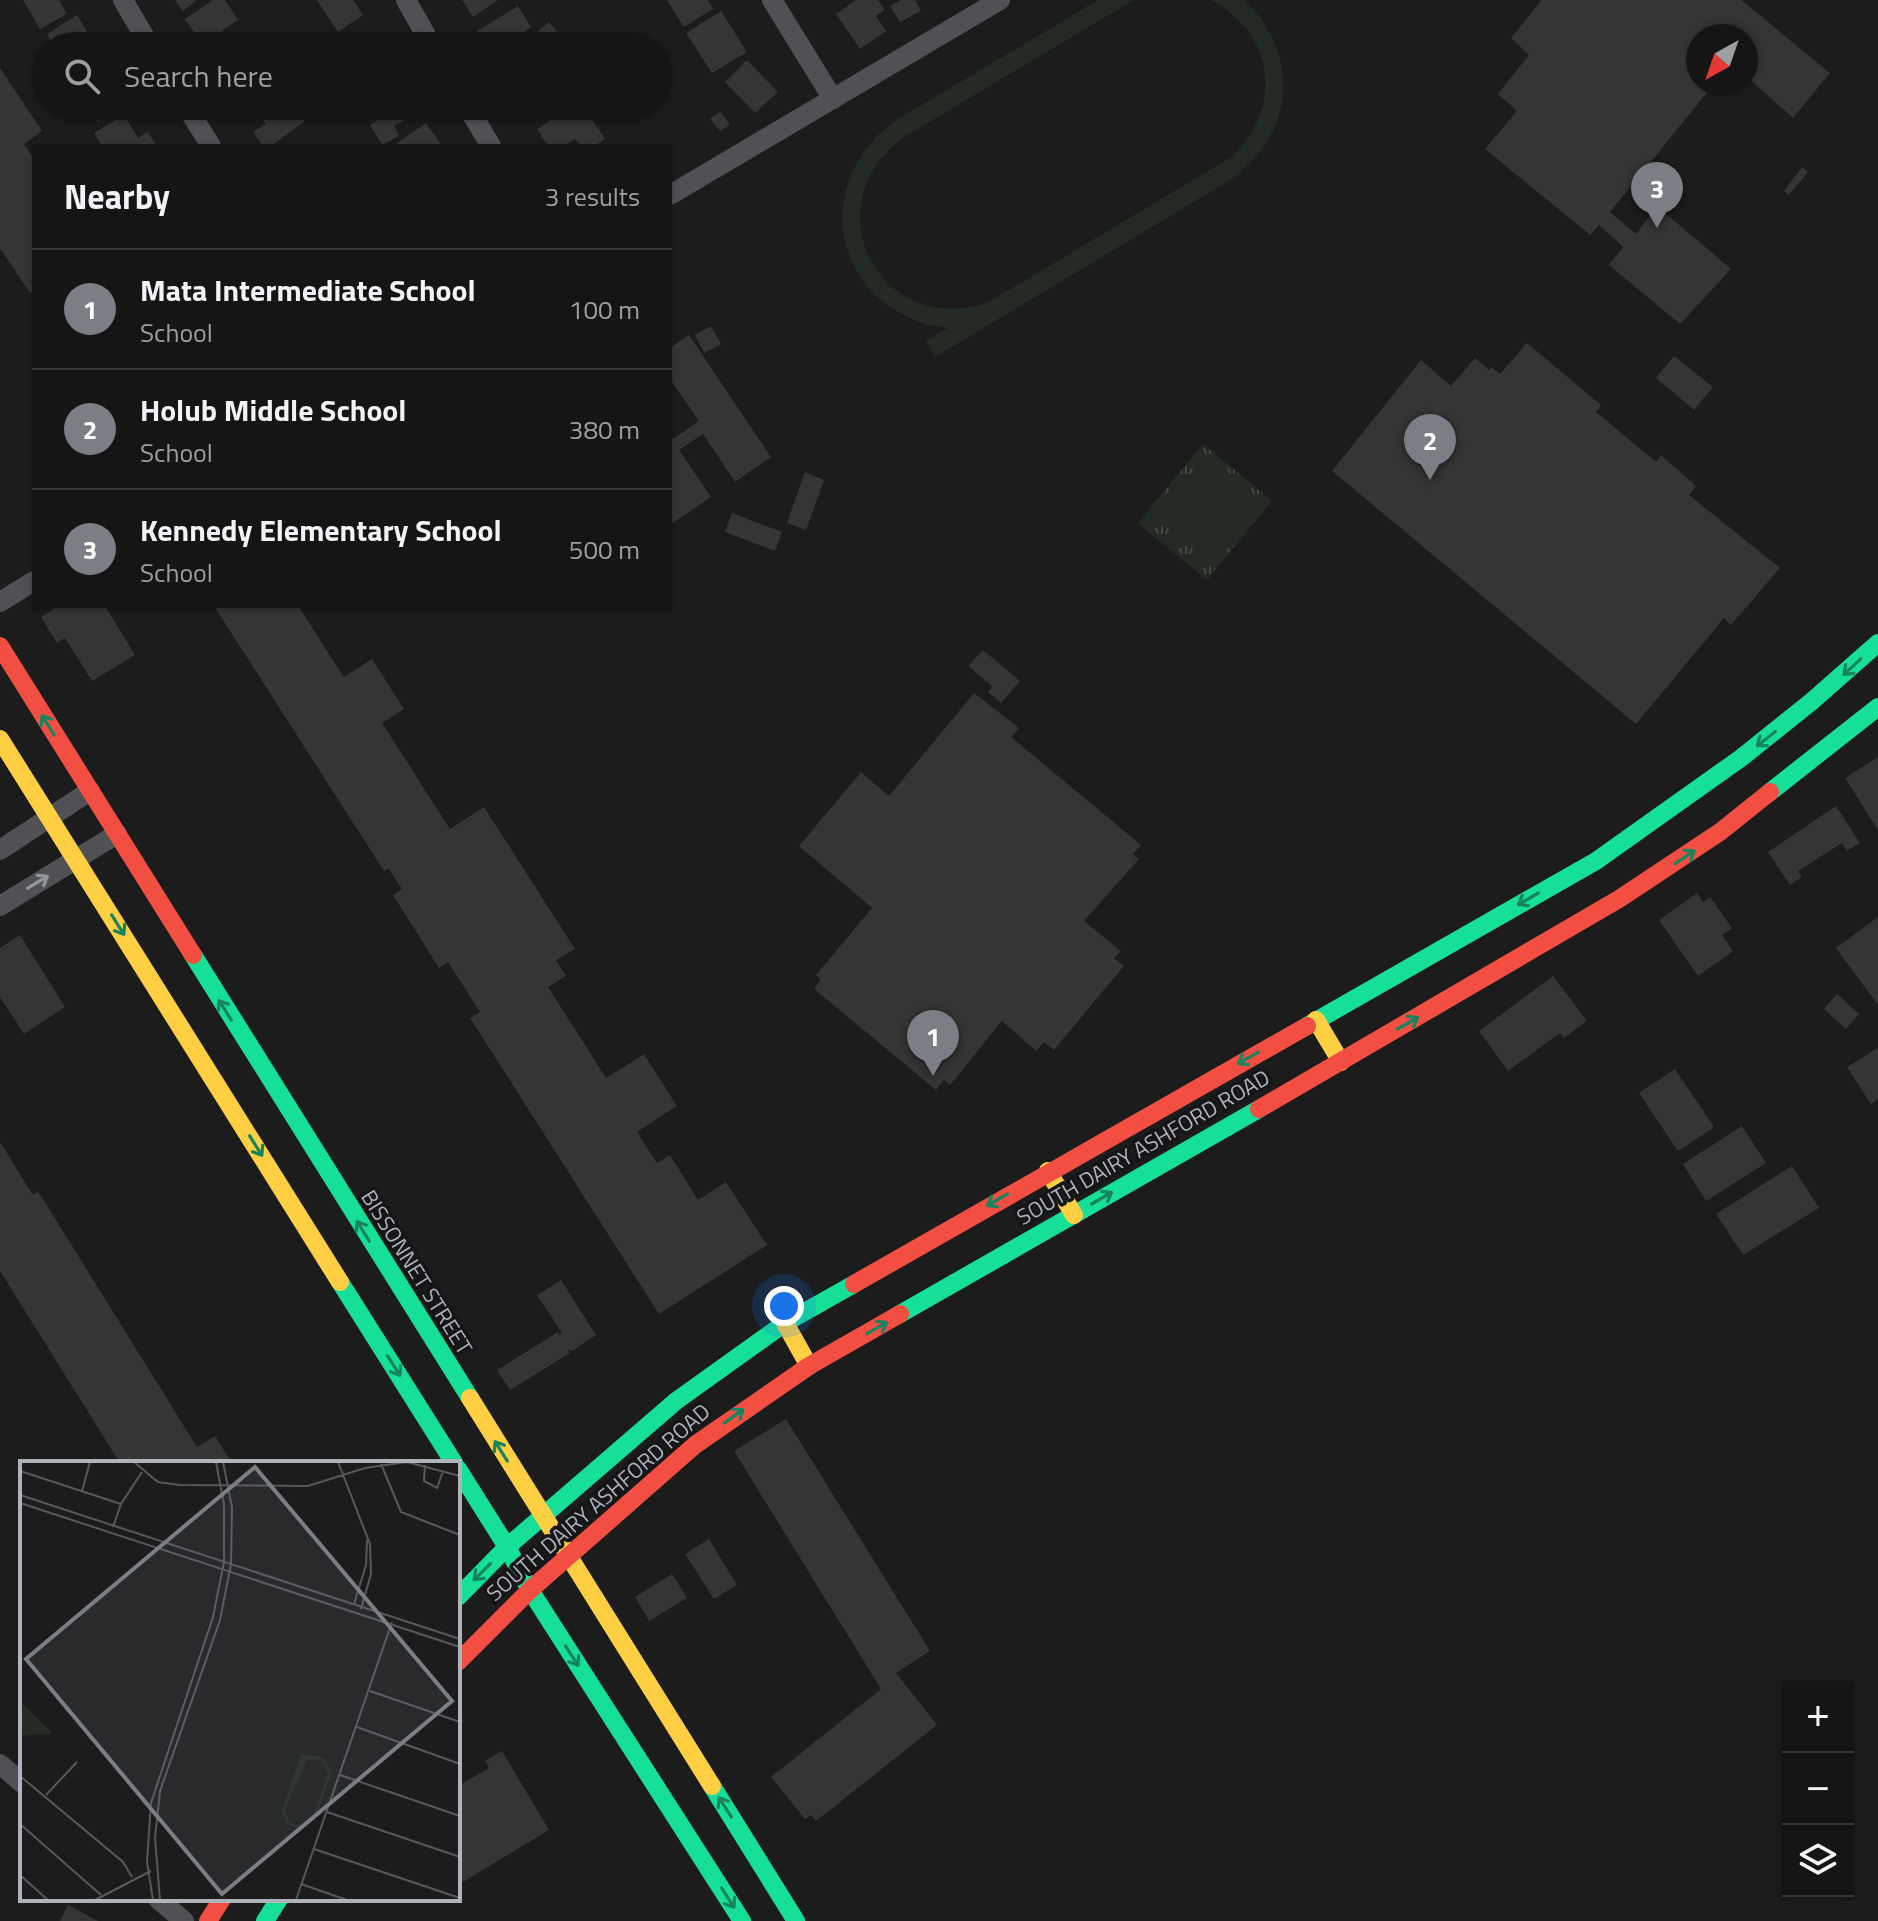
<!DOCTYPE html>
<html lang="en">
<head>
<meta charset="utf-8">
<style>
	body { margin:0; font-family:"Titillium Web",sans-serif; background:#222; color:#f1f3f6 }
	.controls { position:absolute; right:24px; bottom:24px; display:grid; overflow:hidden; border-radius:0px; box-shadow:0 2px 6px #0004 }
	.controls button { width:72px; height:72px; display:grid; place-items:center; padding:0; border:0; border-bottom:2px solid #343434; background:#151515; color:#f1f3f6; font:40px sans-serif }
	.compass { position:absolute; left:1686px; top:24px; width:72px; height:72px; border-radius:50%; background:#151515; box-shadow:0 2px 6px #0004; rotate:220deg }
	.you { position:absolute; left:784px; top:1306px; width:28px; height:28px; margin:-20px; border:6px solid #fff; border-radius:50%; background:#1a73e8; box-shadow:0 0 0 12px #1a73e833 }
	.badge { display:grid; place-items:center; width:52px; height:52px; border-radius:50%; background:#7b7e84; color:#fff; font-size:26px; font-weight:700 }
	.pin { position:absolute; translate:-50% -66px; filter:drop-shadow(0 2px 4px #0008) }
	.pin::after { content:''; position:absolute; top:42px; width:28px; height:24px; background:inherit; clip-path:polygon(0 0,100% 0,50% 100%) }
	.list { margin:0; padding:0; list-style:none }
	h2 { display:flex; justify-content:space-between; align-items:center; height:104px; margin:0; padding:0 32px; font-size:34px }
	h2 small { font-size:26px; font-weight:400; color:#9d9fa0 }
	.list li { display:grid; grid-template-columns:52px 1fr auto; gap:24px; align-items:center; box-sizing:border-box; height:120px; padding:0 32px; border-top:2px solid #343434 }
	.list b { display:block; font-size:30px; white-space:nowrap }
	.list p { margin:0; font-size:26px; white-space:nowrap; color:#9d9fa0 }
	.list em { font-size:26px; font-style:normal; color:#9d9fa0 }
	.icon { flex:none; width:44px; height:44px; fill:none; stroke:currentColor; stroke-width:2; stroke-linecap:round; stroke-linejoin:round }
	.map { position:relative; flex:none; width:1878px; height:1921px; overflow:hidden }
	.search { position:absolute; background:#151515; box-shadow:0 2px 6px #0004; left:32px; top:32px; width:640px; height:88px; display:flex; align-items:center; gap:20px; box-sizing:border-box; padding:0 28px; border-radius:44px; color:#9d9fa0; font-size:30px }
	.panel { position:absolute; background:#151515; box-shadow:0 2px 6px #0004; left:32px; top:144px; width:640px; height:464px; border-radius:0px }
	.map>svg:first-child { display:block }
</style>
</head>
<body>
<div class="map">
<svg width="1878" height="1921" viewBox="0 0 1878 1921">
	<defs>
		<pattern id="grass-tufts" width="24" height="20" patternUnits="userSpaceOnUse" patternTransform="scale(2)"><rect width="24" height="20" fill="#242b24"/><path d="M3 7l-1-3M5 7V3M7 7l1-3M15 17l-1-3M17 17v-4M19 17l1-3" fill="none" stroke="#414742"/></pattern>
	</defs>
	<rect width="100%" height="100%" fill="#1c1c1c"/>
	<polygon fill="url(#grass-tufts)" points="1203,444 1272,501 1207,580 1138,523"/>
	<g fill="#242b24">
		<path d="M 1098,0 L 1134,0 L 904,137 C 811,204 878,338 987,303 L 1233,156 C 1283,106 1275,34 1211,0 L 1244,0 C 1302,55 1295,134 1230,180 L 935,357 L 926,341 L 948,328 C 836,315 805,186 895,121 Z"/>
		<polygon points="1199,464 1223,484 1182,535 1158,515"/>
		<polygon points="1229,489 1253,509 1211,560 1187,540"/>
	</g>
	<g fill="#353536">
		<polygon points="23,0 59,0 67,14 40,29"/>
		<polygon points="175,0 197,0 183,11"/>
		<polygon points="213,0 225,0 238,20 222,31 228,41 220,46 203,46 185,19"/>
		<polygon points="317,0 353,0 363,15 338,32"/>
		<polygon points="462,0 498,0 473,17"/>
		<polygon points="667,0 708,0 713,9 684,27"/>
		<polygon points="856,0 878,0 885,10 876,16 886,31 860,49 836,14"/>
		<polygon points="901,0 915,0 921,11 900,22 890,6"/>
		<polygon points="1542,0 1741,0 1830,73 1793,118 1746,76 1746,36 1698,36 1698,84 1714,84 1610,212 1636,234 1657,206 1731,269 1680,324 1609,265 1623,247 1599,225 1590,235 1485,149 1517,111 1498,94 1529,55 1511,38"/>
		<polygon points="518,6 531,27 523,33 530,44 487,46 477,31"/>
		<polygon points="721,11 747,52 712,73 686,33"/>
		<polygon points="77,15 96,46 54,46 47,34"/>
		<polygon points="549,22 560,35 547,46 536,33"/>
		<polygon points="747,60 778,92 755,113 725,82"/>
		<polygon points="0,68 42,131 24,144 34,159 34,291 30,293 0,248"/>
		<polygon points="85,106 118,106 98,122"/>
		<polygon points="253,106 294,106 305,121 271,146 263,146 253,132 266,124"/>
		<polygon points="374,106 416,106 419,112 394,126 399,136 382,145 370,125 381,118"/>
		<polygon points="572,106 583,106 605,139 595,146 580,146 575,139 564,146 548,146 537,129"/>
		<polygon points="720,112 730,124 720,131 710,119"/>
		<polygon points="124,115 138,138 148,132 157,146 102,146 94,133"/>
		<polygon points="426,123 442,146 393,146"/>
		<polygon points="1802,167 1808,172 1789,195 1784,191"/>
		<polygon points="711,326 721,344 704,353 695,335"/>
		<polygon points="689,335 771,457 735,482 703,434 679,450 711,497 670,525 670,434 673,439 699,421 670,379 670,348"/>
		<polygon points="1527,343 1601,405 1596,412 1656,462 1661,455 1696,486 1689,495 1780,568 1731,625 1724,618 1636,724 1332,471 1421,360 1451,386 1475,358 1489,370 1491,367 1500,374"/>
		<polygon points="1674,356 1713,387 1694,410 1656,378"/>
		<polygon points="805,472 824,480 806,530 787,523"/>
		<polygon points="732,513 782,532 775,551 725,532"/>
		<polygon points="59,606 105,606 135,655 92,681 65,638 57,643 41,617"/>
		<polygon points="214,606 298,606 344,677 372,659 404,709 382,723 450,829 484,807 575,949 556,960 566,976 548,987 606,1078 644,1054 677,1106 637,1132 657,1163 670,1155 698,1200 726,1182 767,1245 659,1314 470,1018 480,1012 448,962 439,968 393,895 402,889 388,868 384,871"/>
		<polygon points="983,650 1020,681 1001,703 988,692 992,686 968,666"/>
		<polygon points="974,693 1019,728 1011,737 1141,845 1133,854 1139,859 1084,921 1121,951 1114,958 1124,966 1054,1050 1044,1042 1036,1051 1002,1021 950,1085 944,1080 936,1090 814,989 821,979 816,975 872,908 799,846 861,772 889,796"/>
		<polygon points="1878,757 1878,830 1845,778"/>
		<polygon points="1836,806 1860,843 1847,851 1842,843 1798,871 1802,877 1790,885 1768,852"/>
		<polygon points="1697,893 1703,902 1710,897 1732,928 1722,935 1733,951 1698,976 1659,920"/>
		<polygon points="1878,917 1878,1005 1836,948"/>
		<polygon points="20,935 65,1007 24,1034 0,997 0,948"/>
		<polygon points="1553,976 1587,1021 1564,1038 1560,1033 1508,1071 1479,1031"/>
		<polygon points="1837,994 1859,1014 1846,1029 1824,1009"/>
		<polygon points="1878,1048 1878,1099 1871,1104 1847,1067"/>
		<polygon points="1675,1069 1714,1127 1678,1151 1639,1093"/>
		<polygon points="1742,1126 1766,1163 1706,1201 1683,1164"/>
		<polygon points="0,1142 33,1195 38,1191 197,1447 215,1436 232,1463 120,1463 0,1271"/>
		<polygon points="1792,1166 1819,1208 1743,1255 1716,1214"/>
		<polygon points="561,1280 596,1335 572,1351 568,1350 570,1353 510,1390 497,1370 558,1332 559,1335 562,1333 537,1295"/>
		<polygon points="786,1419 930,1651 896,1673 937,1725 816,1821 811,1815 805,1819 771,1777 881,1689 734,1451"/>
		<polygon points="709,1539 737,1585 714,1599 685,1554"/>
		<polygon points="672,1574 687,1598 649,1621 635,1597"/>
		<polygon points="502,1751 549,1830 458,1885 458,1786 489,1768 485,1761"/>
		<polygon points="68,1905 98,1921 60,1921"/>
	</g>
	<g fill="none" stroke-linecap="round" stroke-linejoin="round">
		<g stroke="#505155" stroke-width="20">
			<polyline points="123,0 150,46"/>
			<polyline points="406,0 432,46"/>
			<polyline points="772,0 833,99"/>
			<polyline points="186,106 211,146"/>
			<polyline points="467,106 491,146"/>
			<polyline points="670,195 1000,0"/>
			<polyline points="0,602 34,581"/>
			<polyline points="0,850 90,791"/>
			<polyline points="0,906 117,834"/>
			<polyline points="0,1764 22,1783"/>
			<polyline points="158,1899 184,1921"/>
		</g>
		<g stroke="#16e098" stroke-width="18">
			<polyline points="1770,792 1878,707"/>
			<polyline points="193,955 470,1398"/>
			<polyline points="1307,1026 1596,861 1741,758 1811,702 1878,643"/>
			<polyline points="340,1282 454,1463"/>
			<polyline points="900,1314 1259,1109"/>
			<polyline points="458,1469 507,1547 530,1590 742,1921"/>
			<polyline points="458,1597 507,1547 676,1401 785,1323 854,1284"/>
			<polyline points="712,1786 796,1921"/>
			<polyline points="265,1921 279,1899"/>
		</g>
		<g stroke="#ffcf43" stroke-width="18">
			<polyline points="0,739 340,1282"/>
			<polyline points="1316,1020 1341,1062"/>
			<polyline points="1048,1171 1074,1215"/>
			<polyline points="785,1323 809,1366"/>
			<polyline points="470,1398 712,1786"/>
		</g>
		<g stroke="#f24e42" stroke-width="18">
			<polyline points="0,646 193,955"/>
			<polyline points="1259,1109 1619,899 1720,832 1770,792"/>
			<polyline points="854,1284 1307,1026"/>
			<polyline points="458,1662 530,1590 695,1445 809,1366 900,1314"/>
			<polyline points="208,1921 222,1899"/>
		</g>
	</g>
	<defs><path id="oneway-shaft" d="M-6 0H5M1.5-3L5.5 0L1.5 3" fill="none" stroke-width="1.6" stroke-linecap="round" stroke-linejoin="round" transform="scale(2)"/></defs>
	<g stroke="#16855e">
		<use href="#oneway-shaft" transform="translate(1852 667) rotate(137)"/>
		<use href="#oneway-shaft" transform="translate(48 725) rotate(-122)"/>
		<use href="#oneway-shaft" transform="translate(1766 739) rotate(142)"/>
		<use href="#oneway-shaft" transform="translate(1685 857) rotate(-34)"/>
		<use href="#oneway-shaft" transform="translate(1528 899) rotate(150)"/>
		<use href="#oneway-shaft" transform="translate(118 925) rotate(58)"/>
		<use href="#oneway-shaft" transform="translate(225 1010) rotate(-122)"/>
		<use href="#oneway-shaft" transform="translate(1408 1023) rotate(-30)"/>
		<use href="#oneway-shaft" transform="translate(1248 1058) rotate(151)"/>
		<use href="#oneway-shaft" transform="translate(256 1146) rotate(58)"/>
		<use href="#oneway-shaft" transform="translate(1102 1198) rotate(-30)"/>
		<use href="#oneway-shaft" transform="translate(997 1200) rotate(150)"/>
		<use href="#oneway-shaft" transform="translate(363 1231) rotate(-122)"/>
		<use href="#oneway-shaft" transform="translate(877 1328) rotate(-29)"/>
		<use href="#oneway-shaft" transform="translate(394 1366) rotate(58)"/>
		<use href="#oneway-shaft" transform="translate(734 1416) rotate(-36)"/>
		<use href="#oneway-shaft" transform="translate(501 1451) rotate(-122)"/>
		<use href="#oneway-shaft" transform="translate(482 1572) rotate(135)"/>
		<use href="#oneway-shaft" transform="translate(572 1656) rotate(57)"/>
		<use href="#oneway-shaft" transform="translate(725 1807) rotate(-123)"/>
		<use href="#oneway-shaft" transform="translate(728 1898) rotate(58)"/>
	</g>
	<use stroke="#92969d" href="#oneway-shaft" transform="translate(38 882) rotate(-31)"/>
	<g text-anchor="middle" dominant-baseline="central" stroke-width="7" stroke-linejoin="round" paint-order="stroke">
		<g font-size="22" fill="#aeb3bc" stroke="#161618">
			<text transform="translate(1143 1147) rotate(-30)">SOUTH DAIRY ASHFORD ROAD</text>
			<text transform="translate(417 1272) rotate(58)">BISSONNET STREET</text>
			<text transform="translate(598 1502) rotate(-41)">SOUTH DAIRY ASHFORD ROAD</text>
		</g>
	</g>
	<g transform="translate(20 1461)">
		<rect width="440" height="440" fill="#1c1c1c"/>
		<path d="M 0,240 L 33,273 L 0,274 Z" fill="#242b24"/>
		<path d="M 281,293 L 304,297 L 311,312 L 295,359 L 280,368 L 267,362 L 262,350 ZM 287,298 L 302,300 L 308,314 L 293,357 L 277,365 L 268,359 L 265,348 Z" fill="#242b24" fill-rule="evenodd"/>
		<path fill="none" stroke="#56585c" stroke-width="2" d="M 114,1 L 138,21 L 160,24 L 288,25 L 345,7 L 387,1 L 440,15M 318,1 L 350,83 L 351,113 L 341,148M 361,3 L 381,51 L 440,74M 405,4 L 404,20 L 417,27 L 423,10M 0,10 L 101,43M 62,30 L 70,1M 0,34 L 440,178M 0,42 L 440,186M 93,66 L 101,43 L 122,11M 334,143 L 346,104 L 347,79M 350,230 L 440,261M 337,266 L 440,303M 320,314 L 440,355M 0,315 L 103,401 L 112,416M 26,334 L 57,301M 307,351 L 440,396M 0,363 L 81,434M 294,388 L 440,437M 0,414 L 28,439M 281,423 L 327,439M 75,439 L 131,410M 133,439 L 127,401 L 131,342 L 193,156 L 204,101 L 204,43 L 196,1M 140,439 L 135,377 L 140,330 L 200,159 L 211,103 L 212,46 L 203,1M 276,439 L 372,161"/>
		<path fill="#7b7e84" fill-opacity="0.15" stroke="#7b7e84" stroke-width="4" d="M 235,6 L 432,240 L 202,433 L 6,198 Z"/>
		<rect width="440" height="440" fill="none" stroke="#aeb3bc" stroke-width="4"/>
	</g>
</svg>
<div class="controls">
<button>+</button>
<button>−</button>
<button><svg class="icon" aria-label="layers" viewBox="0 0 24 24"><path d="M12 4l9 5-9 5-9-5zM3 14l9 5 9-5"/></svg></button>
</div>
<svg class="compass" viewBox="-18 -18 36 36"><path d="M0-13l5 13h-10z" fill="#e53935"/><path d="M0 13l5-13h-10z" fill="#9d9fa0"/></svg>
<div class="you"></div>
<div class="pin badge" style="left:933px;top:1076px">1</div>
<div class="pin badge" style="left:1430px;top:480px">2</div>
<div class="pin badge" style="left:1657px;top:228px">3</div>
<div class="search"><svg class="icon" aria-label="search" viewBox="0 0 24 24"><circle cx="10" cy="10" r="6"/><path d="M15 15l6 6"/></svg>Search here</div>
<section class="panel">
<h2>Nearby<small>3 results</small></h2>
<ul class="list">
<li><span class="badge">1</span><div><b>Mata Intermediate School</b><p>School</p></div><em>100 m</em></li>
<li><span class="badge">2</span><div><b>Holub Middle School</b><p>School</p></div><em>380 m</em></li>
<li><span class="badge">3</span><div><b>Kennedy Elementary School</b><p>School</p></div><em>500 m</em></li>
</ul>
</section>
</div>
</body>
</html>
